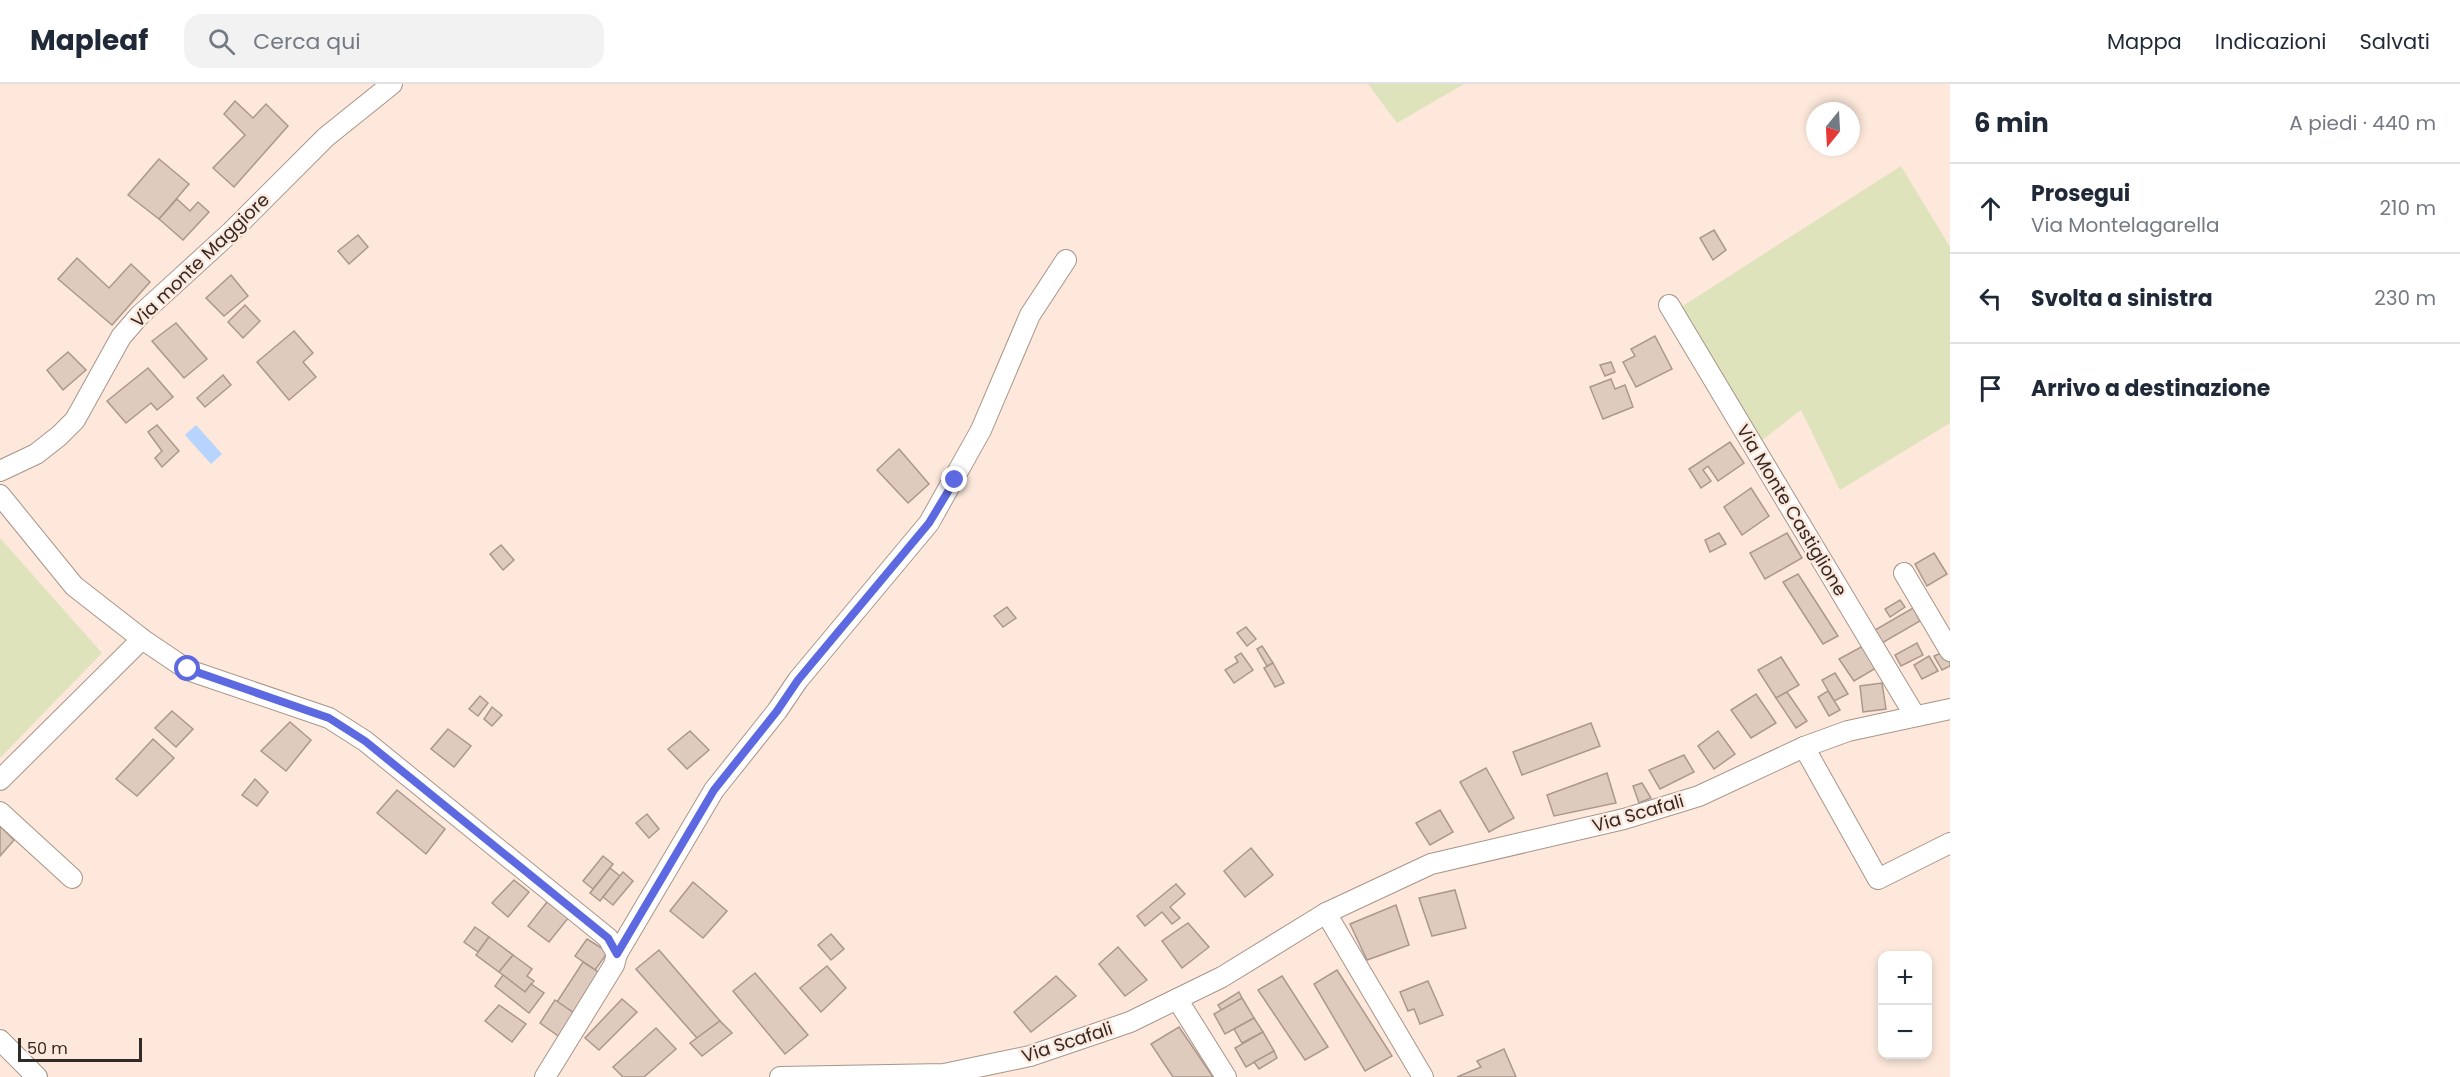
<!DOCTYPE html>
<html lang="it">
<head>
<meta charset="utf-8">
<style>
	body { margin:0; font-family:Poppins,sans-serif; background:#f2f2f3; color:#1f2937 }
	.controls { position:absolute; right:18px; bottom:18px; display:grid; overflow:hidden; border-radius:12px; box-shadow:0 3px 9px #0003 }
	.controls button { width:54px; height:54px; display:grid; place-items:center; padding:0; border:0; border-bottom:2px solid #e0e1e3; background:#fff; color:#1f2937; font:30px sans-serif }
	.compass { position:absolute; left:1806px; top:18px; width:54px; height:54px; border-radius:50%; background:#fff; box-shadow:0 3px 9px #0003; rotate:198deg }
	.scale { position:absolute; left:18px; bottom:15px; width:124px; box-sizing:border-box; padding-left:6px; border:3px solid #322a26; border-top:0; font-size:16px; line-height:21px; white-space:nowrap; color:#322a26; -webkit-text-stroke:4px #fde8db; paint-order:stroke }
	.stop { position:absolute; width:18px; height:18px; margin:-14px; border:4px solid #5d69e0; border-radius:50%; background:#fff }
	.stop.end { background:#5d69e0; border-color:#fff; box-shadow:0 2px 6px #0008 }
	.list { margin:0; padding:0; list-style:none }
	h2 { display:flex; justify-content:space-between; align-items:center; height:78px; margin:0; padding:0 24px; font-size:26px }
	h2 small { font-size:20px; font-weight:400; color:#747a83 }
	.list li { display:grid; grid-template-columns:39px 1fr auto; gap:18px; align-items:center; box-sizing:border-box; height:90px; padding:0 24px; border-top:2px solid #e0e1e3 }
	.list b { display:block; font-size:22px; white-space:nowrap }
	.list p { margin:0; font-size:20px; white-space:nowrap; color:#747a83 }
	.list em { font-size:20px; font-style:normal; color:#747a83 }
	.icon { flex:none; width:33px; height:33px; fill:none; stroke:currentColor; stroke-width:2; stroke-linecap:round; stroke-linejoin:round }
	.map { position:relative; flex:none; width:1950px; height:993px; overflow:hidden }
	header { display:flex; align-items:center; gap:36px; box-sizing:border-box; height:84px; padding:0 30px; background:#fff; border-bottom:2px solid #e0e1e3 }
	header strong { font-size:28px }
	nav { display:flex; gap:33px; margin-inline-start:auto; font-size:21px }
	.search { width:420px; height:54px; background:#f2f2f3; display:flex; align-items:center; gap:15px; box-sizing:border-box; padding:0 21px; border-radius:18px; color:#747a83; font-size:22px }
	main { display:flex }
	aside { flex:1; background:#fff }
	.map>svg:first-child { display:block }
</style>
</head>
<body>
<header>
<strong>Mapleaf</strong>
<div class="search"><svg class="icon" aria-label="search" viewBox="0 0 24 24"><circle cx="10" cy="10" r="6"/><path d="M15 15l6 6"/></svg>Cerca qui</div>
<nav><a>Mappa</a><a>Indicazioni</a><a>Salvati</a></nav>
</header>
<main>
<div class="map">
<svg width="1950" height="993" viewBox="0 0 1950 993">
	<rect width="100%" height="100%" fill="#fde8db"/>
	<g fill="#dfe3bc">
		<polygon points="1368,0 1464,0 1397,39"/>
		<polygon points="1901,82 1950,163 1950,339 1840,406 1801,326 1761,357 1678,225"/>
		<polygon points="0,454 102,569 0,674"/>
	</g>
	<polygon fill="#b6d4fe" points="196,341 222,370 211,380 185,351"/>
	<g fill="#dfcabe" stroke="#ab988c" stroke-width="1.5">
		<polygon points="235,17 253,34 266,20 288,42 234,103 213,84 245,51 224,30"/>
		<polygon points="159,75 189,100 159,135 128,111"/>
		<polygon points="177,115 190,127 198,118 209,128 183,156 159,135"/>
		<polygon points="1714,146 1726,166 1713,176 1700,154"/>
		<polygon points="358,151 368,163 349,180 338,167"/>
		<polygon points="77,174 109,204 131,180 150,198 112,241 58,195"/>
		<polygon points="231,191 248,212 224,232 206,214"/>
		<polygon points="245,221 260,237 243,254 228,238"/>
		<polygon points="176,239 207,275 184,294 152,257"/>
		<polygon points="294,247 313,269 303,278 316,293 289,316 257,278"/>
		<polygon points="1655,252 1672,285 1636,303 1623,278 1635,272 1631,265"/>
		<polygon points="68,268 86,286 63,306 47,286"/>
		<polygon points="1611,278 1615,288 1605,292 1600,281"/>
		<polygon points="148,284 173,313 157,326 151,319 126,339 107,317"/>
		<polygon points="223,291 231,301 205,323 197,314"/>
		<polygon points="1611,295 1615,305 1625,301 1633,323 1603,335 1590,303"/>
		<polygon points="157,341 179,367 162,383 155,374 162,367 148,348"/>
		<polygon points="1730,358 1744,379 1718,397 1708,382 1703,386 1711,397 1701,404 1689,385"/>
		<polygon points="899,365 929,400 908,419 877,386"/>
		<polygon points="1751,404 1769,432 1742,451 1724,423"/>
		<polygon points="1719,449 1726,460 1710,468 1705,456"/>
		<polygon points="1787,449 1802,474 1765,495 1750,469"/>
		<polygon points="501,461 514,476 503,486 490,470"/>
		<polygon points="1934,469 1947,490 1927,502 1915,480"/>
		<polygon points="1798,490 1838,552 1823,560 1783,498"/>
		<polygon points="1900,516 1905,523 1890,533 1885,525"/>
		<polygon points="1007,523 1016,534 1003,543 994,532"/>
		<polygon points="1913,524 1920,537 1882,559 1875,546"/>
		<polygon points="1246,543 1256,555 1247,562 1237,549"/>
		<polygon points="1917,559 1923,571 1901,582 1895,571"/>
		<polygon points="1262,562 1273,579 1267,582 1257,565"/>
		<polygon points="1863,562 1876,584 1854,597 1839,575"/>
		<polygon points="1946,567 1950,575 1950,582 1942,586 1934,572"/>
		<polygon points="1241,569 1253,586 1234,599 1225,586 1238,578 1235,573"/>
		<polygon points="1929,572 1938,587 1922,595 1914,581"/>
		<polygon points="1781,573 1799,601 1776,614 1758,586"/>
		<polygon points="1273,579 1284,599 1275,603 1264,584"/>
		<polygon points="1835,589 1848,610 1834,617 1822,596"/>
		<polygon points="1882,599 1886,625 1863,628 1860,602"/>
		<polygon points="1828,607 1840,626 1829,632 1818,613"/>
		<polygon points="1787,608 1807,637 1796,644 1776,614"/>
		<polygon points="1756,610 1776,639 1751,654 1731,626"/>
		<polygon points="480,612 488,619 478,632 469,625"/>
		<polygon points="492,623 502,631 492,642 484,635"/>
		<polygon points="172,627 193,645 176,663 155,644"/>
		<polygon points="290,638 311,656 286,687 261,667"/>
		<polygon points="1591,639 1600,662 1522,691 1513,668"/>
		<polygon points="448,645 471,662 454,683 431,665"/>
		<polygon points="690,647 709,666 687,685 668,665"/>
		<polygon points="1718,647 1735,670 1714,685 1698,662"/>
		<polygon points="153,655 174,674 137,712 116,695"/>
		<polygon points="1684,671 1694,688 1660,705 1649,686"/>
		<polygon points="1486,684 1514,734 1489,748 1460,698"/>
		<polygon points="1607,689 1616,719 1554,732 1547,711"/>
		<polygon points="255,695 268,708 257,722 242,711"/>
		<polygon points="1642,699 1651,714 1639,719 1633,702"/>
		<polygon points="397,706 445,745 426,770 377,729"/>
		<polygon points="1440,726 1453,748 1430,761 1416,739"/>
		<polygon points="647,730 659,745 649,754 636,739"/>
		<polygon points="0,742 14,756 0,772"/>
		<polygon points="1251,764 1273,791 1245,813 1224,787"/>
		<polygon points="603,772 613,780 593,805 583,797"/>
		<polygon points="610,784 620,792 600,817 590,809"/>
		<polygon points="623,788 633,797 613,821 603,813"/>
		<polygon points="514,796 529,808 508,833 492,819"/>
		<polygon points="693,798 727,827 703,854 670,827"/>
		<polygon points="1176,800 1185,810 1170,823 1180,834 1172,840 1162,828 1145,842 1137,832"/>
		<polygon points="1455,806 1466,844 1432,852 1419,814"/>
		<polygon points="547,818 569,833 549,858 528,842"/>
		<polygon points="1396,821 1409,861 1367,876 1350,840"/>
		<polygon points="1188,839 1209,863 1182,884 1162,857"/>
		<polygon points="475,843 489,853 478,868 464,858"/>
		<polygon points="831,850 844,865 831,876 818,861"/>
		<polygon points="489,853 513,871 499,888 476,871"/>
		<polygon points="587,855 608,868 595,886 575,872"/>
		<polygon points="1118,863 1147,896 1125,912 1099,880"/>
		<polygon points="659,866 720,937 697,954 636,885"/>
		<polygon points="513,871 532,885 527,892 534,897 525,908 499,888"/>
		<polygon points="583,878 603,891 577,931 557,918"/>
		<polygon points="827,882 846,904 821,928 800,904"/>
		<polygon points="1337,886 1392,972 1365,987 1314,900"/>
		<polygon points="755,889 808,951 785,970 733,907"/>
		<polygon points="503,891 525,908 531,900 544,909 529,929 495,902"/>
		<polygon points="1056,892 1076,912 1031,948 1014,928"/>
		<polygon points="1282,892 1328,963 1305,976 1258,906"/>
		<polygon points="1428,897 1443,931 1420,940 1414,925 1408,927 1400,908"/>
		<polygon points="1239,908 1242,914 1222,927 1218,921"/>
		<polygon points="1242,914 1254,934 1225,950 1214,930"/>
		<polygon points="622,915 637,928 599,966 585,954"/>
		<polygon points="555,916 577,931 561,954 540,939"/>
		<polygon points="499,921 526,940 512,958 485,937"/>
		<polygon points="1254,934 1263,948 1242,959 1234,945"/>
		<polygon points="720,937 732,949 702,972 690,959"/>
		<polygon points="1179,943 1213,993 1173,993 1151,960"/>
		<polygon points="656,944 676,965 644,993 623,993 613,983"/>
		<polygon points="1263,948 1274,967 1246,983 1235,964"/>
		<polygon points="1504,965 1516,993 1457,993 1481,983 1477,977"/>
		<polygon points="1274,967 1277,974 1259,985 1254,978"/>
	</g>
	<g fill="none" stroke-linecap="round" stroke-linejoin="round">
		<defs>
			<g id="minor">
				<polyline points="1669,221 1915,632"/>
				<polyline points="0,387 36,370 59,352 75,336 121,253 139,232 231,148 326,53 392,0"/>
				<polyline points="0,411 74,502 142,555 188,586 329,634 365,657 608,854 617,870 614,881 545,993"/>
				<polyline points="1904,489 1950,567"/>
				<polyline points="1804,663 1878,795 1950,759"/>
				<polyline points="0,696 142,555"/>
				<polyline points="0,728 72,794"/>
				<polyline points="1326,829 1423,993"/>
				<polyline points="617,870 714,706 777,627 798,596 929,439 981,346 1030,231 1066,176"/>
				<polyline points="1177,915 1226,993"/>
				<polyline points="0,956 37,993"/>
				<polyline points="780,993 944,990 1030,972 1130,938 1222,893 1326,829 1431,780 1624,735 1699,712 1804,663 1848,647 1950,625"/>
			</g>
		</defs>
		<use href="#minor" stroke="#a89589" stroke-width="22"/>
		<use href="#minor" stroke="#fff" stroke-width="20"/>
	</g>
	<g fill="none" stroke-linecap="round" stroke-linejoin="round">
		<polyline stroke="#5d69e0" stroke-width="8" points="188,585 329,634 365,657 608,854 617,870 714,706 777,627 798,596 929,439 955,396"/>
	</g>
	<g text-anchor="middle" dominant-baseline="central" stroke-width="5" stroke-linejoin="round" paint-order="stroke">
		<g font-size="18" fill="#322a26" stroke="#fde8db">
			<text transform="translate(200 176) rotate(-44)">Via monte Maggiore</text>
			<text transform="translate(1792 426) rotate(59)">Via Monte Castiglione</text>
			<text transform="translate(1638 729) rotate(-16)">Via Scafali</text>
			<text transform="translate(1067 958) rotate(-18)">Via Scafali</text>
		</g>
	</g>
</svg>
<div class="controls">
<button>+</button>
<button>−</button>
</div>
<svg class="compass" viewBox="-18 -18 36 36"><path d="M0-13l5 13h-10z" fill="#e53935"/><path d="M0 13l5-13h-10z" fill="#747a83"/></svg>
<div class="scale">50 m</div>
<div class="stop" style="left:188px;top:585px"></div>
<div class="stop end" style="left:955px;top:396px"></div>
</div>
<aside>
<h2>6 min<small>A piedi · 440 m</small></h2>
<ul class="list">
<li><svg class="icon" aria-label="ahead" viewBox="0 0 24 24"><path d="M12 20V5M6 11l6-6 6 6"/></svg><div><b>Prosegui</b><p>Via Montelagarella</p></div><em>210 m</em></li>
<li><svg class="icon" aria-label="left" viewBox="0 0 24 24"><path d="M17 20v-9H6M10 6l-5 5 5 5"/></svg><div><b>Svolta a sinistra</b></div><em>230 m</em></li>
<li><svg class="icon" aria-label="arrive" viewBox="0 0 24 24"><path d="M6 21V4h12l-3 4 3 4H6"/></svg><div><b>Arrivo a destinazione</b></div></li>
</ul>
</aside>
</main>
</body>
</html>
